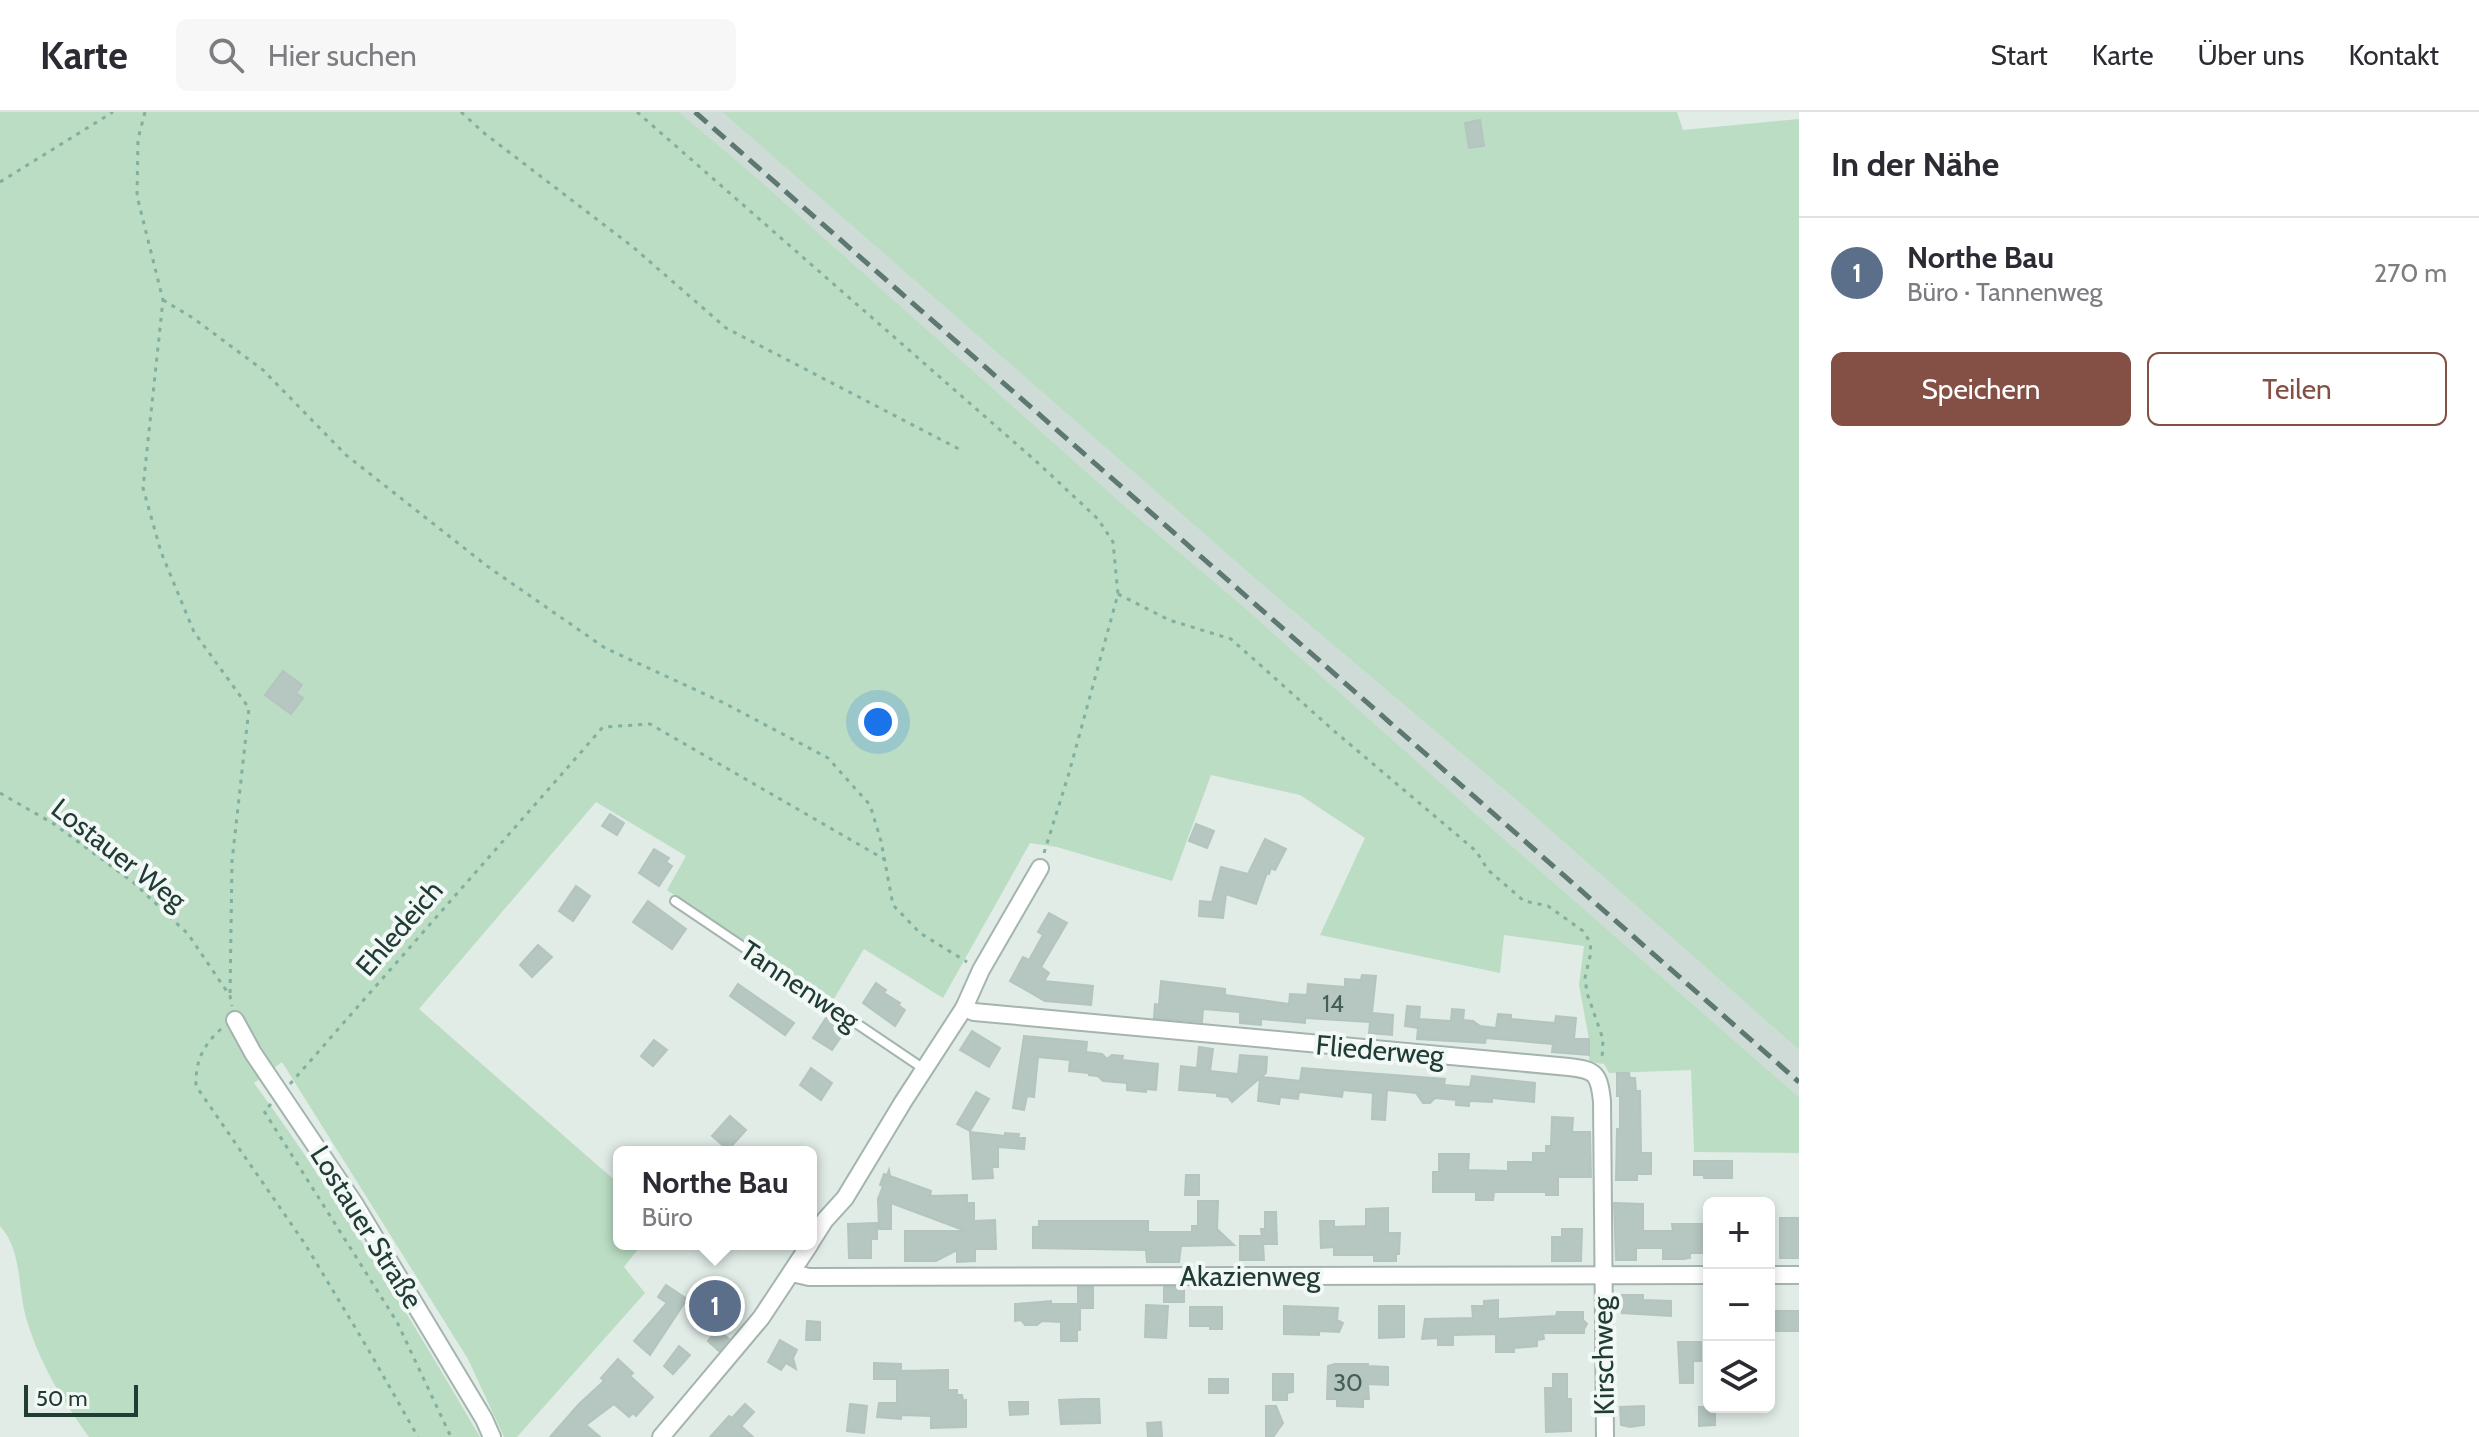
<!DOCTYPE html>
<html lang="de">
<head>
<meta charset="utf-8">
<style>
	body { margin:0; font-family:Cabin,sans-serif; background:#f7f7f7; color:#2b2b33 }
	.controls { position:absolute; right:24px; bottom:24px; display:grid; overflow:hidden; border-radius:12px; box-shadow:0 4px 12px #0003 }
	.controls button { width:72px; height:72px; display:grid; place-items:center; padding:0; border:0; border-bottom:2px solid #e1e1e2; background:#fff; color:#2b2b33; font:40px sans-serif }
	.scale { position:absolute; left:24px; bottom:20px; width:114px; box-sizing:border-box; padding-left:8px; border:4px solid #213c35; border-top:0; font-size:22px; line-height:28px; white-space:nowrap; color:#213c35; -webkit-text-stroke:6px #f1f8f5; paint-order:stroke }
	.you { position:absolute; left:878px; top:610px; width:28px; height:28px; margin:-20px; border:6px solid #fff; border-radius:50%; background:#1a73e8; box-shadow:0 0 0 12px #1a73e833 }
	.badge { display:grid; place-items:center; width:52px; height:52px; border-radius:50%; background:#844f44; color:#fff; font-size:26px; font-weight:700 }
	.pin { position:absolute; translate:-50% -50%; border:4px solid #fff; box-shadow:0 2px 8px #0006 }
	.popup { position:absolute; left:613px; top:1034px; width:204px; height:104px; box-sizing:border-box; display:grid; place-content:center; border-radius:12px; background:#fff; filter:drop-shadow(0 2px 6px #0005); font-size:26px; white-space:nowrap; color:#7c7c81 }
	.popup b { font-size:30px; color:#2b2b33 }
	.popup::after { content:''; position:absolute; left:50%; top:100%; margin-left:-16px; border:16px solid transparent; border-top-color:#fff }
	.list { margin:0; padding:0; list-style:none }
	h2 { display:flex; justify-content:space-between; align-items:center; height:104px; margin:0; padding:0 32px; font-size:34px }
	h2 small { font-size:26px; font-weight:400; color:#7c7c81 }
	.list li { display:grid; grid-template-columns:52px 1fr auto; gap:24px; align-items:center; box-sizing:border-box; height:112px; padding:0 32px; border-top:2px solid #e1e1e2 }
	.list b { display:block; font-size:30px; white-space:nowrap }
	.list p { margin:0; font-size:26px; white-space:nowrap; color:#7c7c81 }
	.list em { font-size:26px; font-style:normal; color:#7c7c81 }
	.actions { display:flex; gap:16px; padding:24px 32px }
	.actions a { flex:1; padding:18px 0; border:2px solid #844f44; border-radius:12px; text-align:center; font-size:28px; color:#844f44 }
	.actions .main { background:#844f44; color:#fff }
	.icon { flex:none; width:44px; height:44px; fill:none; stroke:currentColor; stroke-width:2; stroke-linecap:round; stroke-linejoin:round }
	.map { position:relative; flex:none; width:1799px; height:1325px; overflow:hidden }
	header { display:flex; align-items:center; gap:48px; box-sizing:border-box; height:112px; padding:0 40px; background:#fff; border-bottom:2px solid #e1e1e2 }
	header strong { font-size:38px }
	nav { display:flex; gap:44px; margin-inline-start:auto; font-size:28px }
	.search { width:560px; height:72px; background:#f7f7f7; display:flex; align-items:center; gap:20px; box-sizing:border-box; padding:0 28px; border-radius:12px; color:#7c7c81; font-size:30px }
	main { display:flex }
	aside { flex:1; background:#fff }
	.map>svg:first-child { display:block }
</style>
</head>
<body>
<header>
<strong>Karte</strong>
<div class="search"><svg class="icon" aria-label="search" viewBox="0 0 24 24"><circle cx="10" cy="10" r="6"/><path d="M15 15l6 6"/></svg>Hier suchen</div>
<nav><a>Start</a><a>Karte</a><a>Über uns</a><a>Kontakt</a></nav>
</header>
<main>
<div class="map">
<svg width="1799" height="1325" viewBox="0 0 1799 1325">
	<rect width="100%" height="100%" fill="#e1ece7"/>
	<polygon fill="#cfdbd6" points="679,0 722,0 1266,476 1513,685 1799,938 1799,985 1487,712 1244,495 1127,396 748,58"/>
	<g fill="#baddc3">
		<path d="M 0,0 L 679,0 L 748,58 L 1127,396 L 1244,495 L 1487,712 L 1799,985 L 1799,1041 L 1694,1040 L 1691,958 L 1609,961 L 1604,952 L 1589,950 L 1589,927 L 1579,873 L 1584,834 L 1504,823 L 1500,861 L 1320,823 L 1365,726 L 1300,683 L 1211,663 L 1172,769 L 1057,735 L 1030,731 L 943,886 L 864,837 L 832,890 L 667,778 L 686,744 L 596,690 L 419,897 L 619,1072 L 619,1132 L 642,1132 L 624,1155 L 645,1181 L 517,1325 L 504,1325 L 468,1247 L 282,950 L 254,971 C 337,1084 409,1204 480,1325 L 89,1325 C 63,1289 40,1252 27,1209 C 17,1177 23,1139 0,1114 Z"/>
		<polygon points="722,0 1677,0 1683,18 1799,7 1799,938 1513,685 1266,476"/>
	</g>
	<g fill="#b6c6c0" stroke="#b3c5be" stroke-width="2">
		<polygon points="1480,8 1484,34 1469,36 1465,11"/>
		<polygon points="283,559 302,573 296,581 303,586 291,602 265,583"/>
		<polygon points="610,702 624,711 617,723 602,714"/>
		<polygon points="1196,712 1214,719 1207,736 1189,729"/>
		<polygon points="1265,727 1286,737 1275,758 1271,756 1269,762 1267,761 1256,792 1226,782 1223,806 1199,804 1200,789 1212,790 1221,755 1248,762"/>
		<polygon points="654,737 669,746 666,750 672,754 659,774 639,761"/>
		<polygon points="576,774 590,784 573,809 559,799"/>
		<polygon points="648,789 686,817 672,837 633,810"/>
		<polygon points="1049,801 1067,811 1041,855 1049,861 1044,869 1093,874 1091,893 1045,889 1010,869 1023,845 1029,848 1043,823 1038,820"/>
		<polygon points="538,833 552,845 532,865 520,853"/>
		<polygon points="1362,863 1376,864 1372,901 1393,903 1392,923 1369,921 1370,910 1305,906 1305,911 1261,907 1261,913 1240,911 1240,900 1203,897 1202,910 1154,906 1155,892 1159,893 1161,869 1225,877 1225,883 1289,892 1290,882 1307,883 1308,872 1345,875 1345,867 1361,868"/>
		<polygon points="876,871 886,878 884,881 900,891 898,893 905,898 895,914 863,891"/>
		<polygon points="738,872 794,911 785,923 730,884"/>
		<polygon points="1407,894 1420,895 1419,907 1451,909 1452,897 1464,898 1463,908 1473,909 1480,914 1496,916 1498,902 1511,903 1511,907 1555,911 1556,904 1576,906 1574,927 1589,927 1589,943 1552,940 1553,932 1486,926 1485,931 1417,927 1418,916 1405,914"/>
		<polygon points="826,906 845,919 832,938 813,926"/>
		<polygon points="972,919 1000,936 989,955 960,938"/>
		<polygon points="1024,924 1087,930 1086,940 1102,942 1107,947 1112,943 1123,944 1122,948 1158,952 1156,978 1146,977 1146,980 1127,978 1127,971 1103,969 1098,964 1089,963 1089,961 1069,959 1070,948 1038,945 1034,985 1027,984 1024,998 1013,996"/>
		<polygon points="654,928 667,938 653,954 641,944"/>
		<polygon points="1199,935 1213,937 1210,959 1238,962 1240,943 1267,945 1266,961 1261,965 1292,968 1300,969 1302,956 1445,967 1444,973 1470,975 1472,964 1535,971 1534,990 1492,986 1492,990 1469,989 1469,994 1456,993 1456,988 1435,986 1430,991 1423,991 1416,981 1387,978 1385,1008 1372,1007 1373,981 1343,978 1342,985 1299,980 1298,987 1280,985 1279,992 1258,989 1260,966 1232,990 1228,985 1217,984 1217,981 1179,978 1181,954 1197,956"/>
		<polygon points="811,956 832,971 821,988 800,973"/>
		<polygon points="1617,961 1629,961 1630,966 1635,966 1636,979 1640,979 1641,1041 1651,1041 1651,1062 1637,1062 1637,1068 1616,1068 1617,1017 1620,1017 1620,984 1617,984"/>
		<polygon points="976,980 989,987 970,1019 957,1012"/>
		<polygon points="730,1004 746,1018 728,1038 712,1024"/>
		<polygon points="1552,1005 1573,1006 1572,1020 1590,1020 1591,1065 1558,1065 1558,1083 1546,1083 1546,1080 1494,1080 1493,1088 1476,1088 1476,1080 1433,1080 1433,1060 1439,1060 1439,1042 1469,1042 1468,1058 1508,1059 1508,1050 1533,1050 1533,1041 1546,1041 1546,1034 1551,1034"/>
		<polygon points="970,1020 1005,1024 1005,1021 1019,1022 1018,1026 1025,1026 1024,1037 998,1035 998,1055 992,1055 993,1066 973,1067"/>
		<polygon points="1694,1049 1732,1049 1732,1066 1704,1066 1704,1063 1694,1063"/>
		<polygon points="889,1058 890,1064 931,1079 930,1084 967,1083 967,1091 974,1091 974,1109 995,1108 996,1137 975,1137 975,1149 957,1150 957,1138 936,1149 905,1149 905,1119 966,1119 891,1091 891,1117 879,1117 878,1087 883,1074 880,1073 884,1062 887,1063"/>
		<polygon points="1186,1063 1199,1063 1199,1083 1185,1083"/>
		<polygon points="1198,1089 1218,1089 1217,1117 1234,1133 1181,1134 1179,1150 1147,1150 1146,1138 1033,1136 1033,1115 1039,1115 1039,1109 1148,1109 1148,1120 1192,1120 1192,1114 1198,1114"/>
		<polygon points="1614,1091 1643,1092 1643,1119 1673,1119 1672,1112 1709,1112 1709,1141 1690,1141 1690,1146 1683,1147 1663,1147 1663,1136 1636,1136 1636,1148 1616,1148"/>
		<polygon points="1388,1096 1388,1121 1400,1121 1399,1142 1396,1142 1396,1149 1374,1149 1374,1143 1334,1143 1334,1135 1321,1136 1320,1109 1334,1109 1334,1115 1366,1114 1366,1097"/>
		<polygon points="1265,1100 1276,1100 1277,1132 1263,1132 1264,1148 1240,1148 1240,1124 1262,1124 1261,1117 1265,1117"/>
		<rect x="1780" y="1106" width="19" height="40"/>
		<polygon points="877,1111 877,1127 871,1127 871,1146 849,1146 848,1112"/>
		<polygon points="1562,1117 1582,1117 1581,1149 1552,1149 1552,1125 1562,1125"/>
		<polygon points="666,1173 687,1187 650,1243 634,1229 667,1191 658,1185"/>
		<polygon points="1078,1175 1093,1175 1093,1196 1080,1196 1080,1218 1077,1218 1077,1229 1061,1229 1061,1210 1042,1209 1037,1213 1025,1213 1021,1208 1015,1209 1015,1192 1051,1189 1051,1192 1078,1192"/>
		<rect x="1164" y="1175" width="20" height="15"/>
		<polygon points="724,1176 743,1190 719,1219 729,1227 719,1239 708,1229 717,1217 719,1219 701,1205"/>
		<polygon points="1622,1183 1643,1183 1643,1188 1671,1189 1671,1204 1622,1201"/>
		<polygon points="1498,1188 1498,1207 1556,1204 1557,1200 1583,1200 1583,1208 1587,1212 1584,1217 1584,1221 1543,1221 1544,1227 1537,1228 1537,1234 1514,1236 1514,1240 1496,1240 1496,1222 1453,1223 1453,1233 1438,1233 1438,1226 1422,1227 1425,1207 1473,1206 1472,1194 1484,1194 1484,1189"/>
		<polygon points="1146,1193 1168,1194 1166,1226 1145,1225"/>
		<polygon points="1284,1194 1338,1196 1337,1208 1343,1211 1339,1220 1319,1219 1319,1223 1284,1222"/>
		<polygon points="1379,1194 1404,1194 1404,1225 1379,1226"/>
		<polygon points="1190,1195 1222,1195 1222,1217 1210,1217 1210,1214 1190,1214"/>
		<rect x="1769" y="1199" width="30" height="20"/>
		<polygon points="807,1209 820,1210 820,1228 806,1228"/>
		<polygon points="780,1228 797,1238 793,1246 796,1257 786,1251 781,1258 768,1250"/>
		<polygon points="1678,1230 1701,1230 1701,1249 1693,1249 1693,1271 1680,1271"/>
		<polygon points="679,1234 690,1243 673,1262 664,1254"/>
		<polygon points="618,1247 633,1261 630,1264 653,1285 636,1304 633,1301 629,1305 614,1292 586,1313 600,1325 550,1325 579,1292 604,1269 601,1266"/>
		<polygon points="874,1251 901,1252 901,1259 948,1258 948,1278 957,1278 957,1283 962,1283 963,1289 966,1288 966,1315 931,1316 931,1304 901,1303 901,1307 877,1305 879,1291 897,1291 897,1267 874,1267"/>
		<polygon points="1335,1252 1368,1252 1368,1254 1388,1255 1388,1273 1368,1272 1369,1287 1363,1287 1363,1295 1337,1294 1337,1287 1327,1287 1328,1254"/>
		<polygon points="1273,1262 1293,1262 1293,1280 1287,1281 1287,1288 1273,1288"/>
		<polygon points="1553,1262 1567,1262 1567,1287 1571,1287 1571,1319 1546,1320 1545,1276 1553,1276"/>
		<rect x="1209" y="1267" width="19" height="14"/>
		<polygon points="1085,1287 1099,1287 1100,1311 1061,1312 1059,1288"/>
		<polygon points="1009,1290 1028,1290 1028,1302 1010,1303"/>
		<polygon points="745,1292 754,1300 741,1314 753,1325 710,1325 729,1304 732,1306"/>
		<polygon points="850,1292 867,1294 864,1321 847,1319"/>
		<polygon points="1266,1294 1276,1294 1283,1311 1273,1325 1266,1325"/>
		<polygon points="1644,1294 1644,1313 1630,1315 1621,1313 1620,1295"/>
		<polygon points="1699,1295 1715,1295 1715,1313 1699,1314"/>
		<polygon points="1161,1310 1162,1325 1148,1325 1147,1311"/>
	</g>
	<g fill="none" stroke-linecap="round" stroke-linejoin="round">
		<defs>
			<polyline id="lane" points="675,789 924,957"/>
			<g id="street">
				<path d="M 964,896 L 974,900 L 1569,955 C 1596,958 1599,962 1602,989 L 1605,1325"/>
				<polyline points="235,908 253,941 354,1091 484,1307 492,1325"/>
				<polyline points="811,1130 825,1108 845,1086 903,990 964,896 981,858 1040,756"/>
				<polyline points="792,1161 809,1165 1709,1163"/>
				<polyline points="1769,1163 1799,1163"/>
				<polyline points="661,1325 761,1206 810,1132"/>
			</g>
		</defs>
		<use href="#lane" stroke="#a4b4ae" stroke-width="12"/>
		<use href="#street" stroke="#a4b4ae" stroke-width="20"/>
		<g stroke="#81afa0" stroke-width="3" stroke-dasharray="4 6" stroke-linecap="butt">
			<polyline points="145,0 138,27 137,84 163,188 143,376 161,440 194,520 249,596 232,749 230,884"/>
			<polyline points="461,0 484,21 633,135 726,216 959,337"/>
			<polyline points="637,0 1038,351 1098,407 1113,430 1118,482 1069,661 1044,741"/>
			<polyline points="0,70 113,0"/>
			<polyline points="163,188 193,206 263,258 346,343 487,454 605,536 724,591 828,646 870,693 881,729 893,793 920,821 967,850"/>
			<polyline points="1118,482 1169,508 1231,527 1333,618 1476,739 1488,758 1524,789 1548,794 1583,819 1590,830 1591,840 1585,866 1587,881 1603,927 1602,948"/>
			<polyline points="0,681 54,712 134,771 188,822 230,884 232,894"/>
			<path d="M 221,917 C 203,933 195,950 196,974 L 305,1132 L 368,1237 L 418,1325"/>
			<polyline points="290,972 603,615 650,612 884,747"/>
			<polyline points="271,992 264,999 397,1210 451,1325"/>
		</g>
		<use href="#lane" stroke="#fff" stroke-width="8"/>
		<use href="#street" stroke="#fff" stroke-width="16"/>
		<polyline stroke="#5c7870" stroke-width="5" stroke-dasharray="16 8" stroke-linecap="butt" points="695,0 1799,970"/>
	</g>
	<g text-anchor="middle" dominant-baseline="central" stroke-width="8" stroke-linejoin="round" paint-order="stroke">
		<g font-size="24" fill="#465e58">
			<text x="1333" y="891">14</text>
			<text x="1348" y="1270">30</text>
		</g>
		<g font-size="28" fill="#213c35" stroke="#f1f8f5">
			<text transform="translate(119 742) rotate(38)">Lostauer Weg</text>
			<text transform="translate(399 816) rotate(-49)">Ehledeich</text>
			<text transform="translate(800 873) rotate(34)">Tannenweg</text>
			<text transform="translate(1380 938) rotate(5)">Fliederweg</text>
			<text transform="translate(367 1115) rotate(58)">Lostauer Straße</text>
			<text x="1250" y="1164">Akazienweg</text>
			<text transform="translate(1603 1244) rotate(-91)">Kirschweg</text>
		</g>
	</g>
</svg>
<div class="controls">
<button>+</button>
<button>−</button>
<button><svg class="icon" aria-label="layers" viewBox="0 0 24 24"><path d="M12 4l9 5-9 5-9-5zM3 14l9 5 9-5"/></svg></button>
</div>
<div class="scale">50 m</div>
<div class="you"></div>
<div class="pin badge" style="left:715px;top:1194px;background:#5c6f8a">1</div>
<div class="popup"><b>Northe Bau</b>Büro</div>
</div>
<aside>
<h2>In der Nähe<small></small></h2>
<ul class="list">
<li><span class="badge" style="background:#5c6f8a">1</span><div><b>Northe Bau</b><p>Büro · Tannenweg</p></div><em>270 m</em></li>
</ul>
<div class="actions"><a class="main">Speichern</a><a>Teilen</a></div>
</aside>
</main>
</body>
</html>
